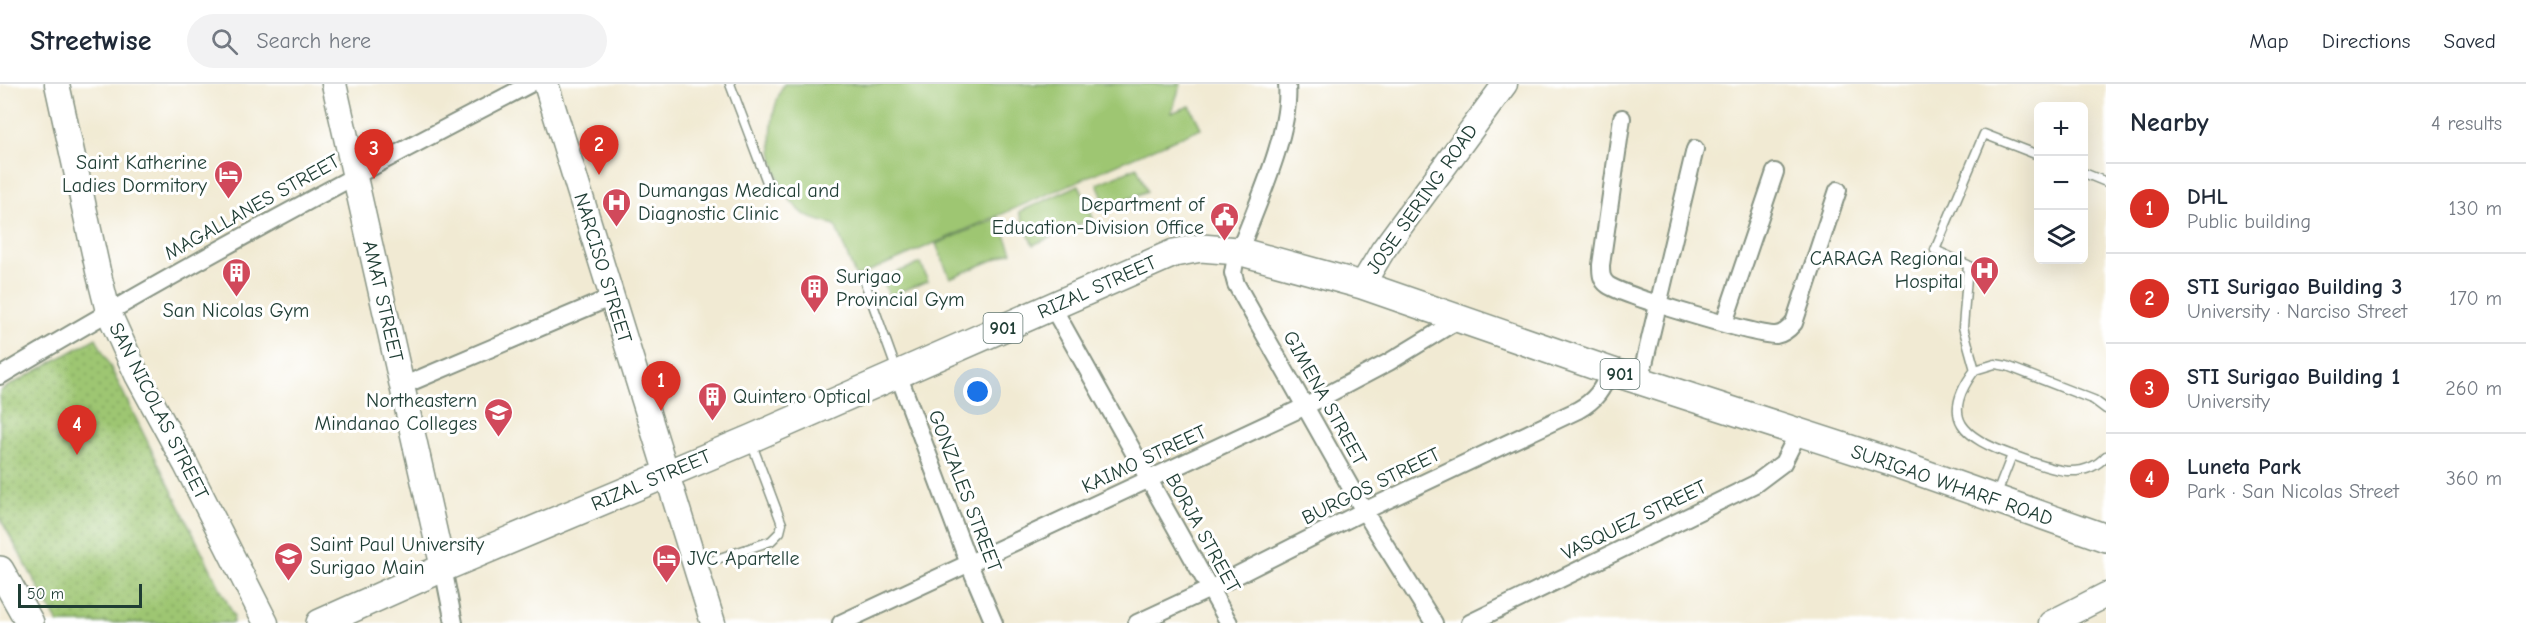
<!DOCTYPE html>
<html lang="en">
<head>
<meta charset="utf-8">
<style>
	body { margin:0; font-family:"Comic Neue",sans-serif; background:#f2f2f3; color:#1f2937 }
	.controls { position:absolute; right:18px; top:18px; display:grid; overflow:hidden; border-radius:9px; box-shadow:0 6px 24px #0002 }
	.controls button { width:54px; height:54px; display:grid; place-items:center; padding:0; border:0; border-bottom:2px solid #e0e1e3; background:#fff; color:#1f2937; font:30px sans-serif }
	.scale { position:absolute; left:18px; bottom:15px; width:124px; box-sizing:border-box; padding-left:6px; border:3px solid #1f3d34; border-top:0; font-size:16px; line-height:21px; white-space:nowrap; color:#1f3d34; -webkit-text-stroke:4px #fff; paint-order:stroke }
	.you { position:absolute; left:978px; top:308px; width:21px; height:21px; margin:-15px; border:4px solid #fff; border-radius:50%; background:#1a73e8; box-shadow:0 0 0 9px #1a73e833 }
	.badge { display:grid; place-items:center; width:39px; height:39px; border-radius:50%; background:#d93025; color:#fff; font-size:20px; font-weight:700 }
	.pin { position:absolute; translate:-50% -50px; filter:drop-shadow(0 2px 3px #0008) }
	.pin::after { content:''; position:absolute; top:32px; width:21px; height:18px; background:inherit; clip-path:polygon(0 0,100% 0,50% 100%) }
	.list { margin:0; padding:0; list-style:none }
	h2 { display:flex; justify-content:space-between; align-items:center; height:78px; margin:0; padding:0 24px; font-size:26px }
	h2 small { font-size:20px; font-weight:400; color:#747a83 }
	.list li { display:grid; grid-template-columns:39px 1fr auto; gap:18px; align-items:center; box-sizing:border-box; height:90px; padding:0 24px; border-top:2px solid #e0e1e3 }
	.list b { display:block; font-size:22px; white-space:nowrap }
	.list p { margin:0; font-size:20px; white-space:nowrap; color:#747a83 }
	.list em { font-size:20px; font-style:normal; color:#747a83 }
	.icon { flex:none; width:33px; height:33px; fill:none; stroke:currentColor; stroke-width:2; stroke-linecap:round; stroke-linejoin:round }
	.map { position:relative; flex:none; width:2106px; height:539px; overflow:hidden }
	header { display:flex; align-items:center; gap:36px; box-sizing:border-box; height:84px; padding:0 30px; background:#fff; border-bottom:2px solid #e0e1e3 }
	header strong { font-size:28px }
	nav { display:flex; gap:33px; margin-inline-start:auto; font-size:21px }
	.search { width:420px; height:54px; background:#f2f2f3; display:flex; align-items:center; gap:15px; box-sizing:border-box; padding:0 21px; border-radius:33px; color:#747a83; font-size:22px }
	main { display:flex }
	aside { flex:1; background:#fff }
	.map>svg:first-child { display:block }
</style>
</head>
<body>
<header>
<strong>Streetwise</strong>
<div class="search"><svg class="icon" aria-label="search" viewBox="0 0 24 24"><circle cx="10" cy="10" r="6"/><path d="M15 15l6 6"/></svg>Search here</div>
<nav><a>Map</a><a>Directions</a><a>Saved</a></nav>
</header>
<main>
<div class="map">
<svg width="2106" height="539" viewBox="0 0 2106 539">
	<defs>
		<pattern id="park-dots" width="8" height="8" patternUnits="userSpaceOnUse" patternTransform="scale(1.5)"><rect width="8" height="8" fill="#9ec672"/><path d="M2 2h.1M6 6h.1" fill="none" stroke="#80a25e" stroke-width="1.8" stroke-linecap="round"/></pattern>
	</defs>
	<rect width="100%" height="100%" fill="#fff"/>
	<filter id="ink" filterUnits="userSpaceOnUse"><feTurbulence type="fractalNoise" baseFrequency=".0167" numOctaves="2"/><feDisplacementMap in="SourceGraphic" scale="12" xChannelSelector="R" yChannelSelector="G"/><feConvolveMatrix kernelMatrix="1 2 1 2 8 2 1 2 1" color-interpolation-filters="sRGB"/></filter>
	<filter id="wash" filterUnits="userSpaceOnUse"><feTurbulence type="fractalNoise" baseFrequency=".008" numOctaves="4" result="noise"/><feDisplacementMap in="SourceGraphic" scale="24" xChannelSelector="R" yChannelSelector="G"/><feGaussianBlur stdDeviation="1.35" result="paint"/><feColorMatrix in="noise" values="0 0 0 0 0 0 0 0 0 0 0 0 0 0 0 0 0 1.4 0 .05"/><feComposite in="paint" operator="in"/></filter>
	<g filter="url(#wash)">
		<rect width="100%" height="100%" fill="#f1ead3"/>
		<g fill="#9ec672" stroke="#5e8253" stroke-width="1.5">
			<path d="M 784,0 L 1181,0 L 1171,29 L 1190,22 L 1201,44 L 856,193 L 835,141 C 826,138 811,136 804,130 C 767,100 763,39 784,0 Z"/>
			<polygon points="1137,83 1147,107 1107,124 1097,100"/>
			<polygon points="1079,101 1093,134 1033,161 1019,128"/>
			<polygon points="998,134 1012,168 950,194 936,160"/>
			<polygon points="921,179 928,197 889,212 882,194"/>
		</g>
		<polygon fill="url(#park-dots)" stroke="#5e8253" stroke-width="1.5" points="96,254 234,532 233,539 58,539 0,434 0,307"/>
	</g>
	<g filter="url(#ink)">
		<g fill="none" stroke-linecap="round" stroke-linejoin="round">
			<defs>
				<g id="lane">
					<polyline points="730,0 770,106"/>
					<polyline points="2084,89 2106,98"/>
					<polyline points="864,196 897,287"/>
					<polyline points="1975,286 1963,243 1968,181 1935,166 1984,50 2038,71"/>
					<path d="M 2106,325 L 2094,316 L 2007,282 L 1995,280 L 1975,286 C 1938,335 1965,354 2012,371 C 2042,381 2080,401 2106,372"/>
					<polyline points="1996,412 2012,371"/>
					<polyline points="699,481 771,457 780,448 782,440 751,358"/>
				</g>
				<g id="street">
					<path d="M 1287,0 C 1292,49 1253,129 1235,178 L 1233,189 L 1236,200 L 1364,427 L 1434,539"/>
					<path d="M 1622,34 L 1601,181 C 1601,189 1601,196 1608,201 C 1624,212 1758,252 1776,251 C 1784,250 1789,245 1794,239 L 1838,106"/>
					<polyline points="1052,222 1229,539"/>
					<polyline points="1724,239 1775,88"/>
					<polyline points="898,290 969,480 994,539"/>
					<path d="M 0,292 C 173,188 350,93 530,0"/>
					<polyline points="1640,297 1695,65"/>
					<polyline points="402,302 612,213"/>
					<polyline points="443,484 454,539"/>
					<polyline points="841,539 1306,322 1389,278 1458,236"/>
					<path d="M 1137,539 L 1210,505 L 1364,427 L 1578,326 C 1596,316 1602,306 1610,287"/>
					<polyline points="1470,539 1755,400 1783,379 1798,349"/>
				</g>
				<g id="secondary">
					<polyline points="57,0 98,187 108,227 137,291 186,381 266,539"/>
					<polyline points="334,0 443,484"/>
					<polyline points="546,0 713,539"/>
					<polyline points="1362,201 1383,166 1505,0"/>
					<polyline points="2051,539 2106,511"/>
				</g>
				<g id="primary">
					<polyline points="0,486 30,539"/>
					<polyline points="320,539 443,484 750,355 1174,169 1201,164 1238,167 1362,201 1610,287 1900,381 2106,454"/>
				</g>
			</defs>
			<use href="#lane" stroke="#889484" stroke-width="11"/>
			<use href="#street" stroke="#889484" stroke-width="20"/>
			<use href="#secondary" stroke="#889484" stroke-width="27"/>
			<use href="#primary" stroke="#889484" stroke-width="30"/>
			<use href="#lane" stroke="#fff" stroke-width="8"/>
			<use href="#street" stroke="#fff" stroke-width="16"/>
			<use href="#secondary" stroke="#fff" stroke-width="24"/>
			<use href="#primary" stroke="#fff" stroke-width="27"/>
		</g>
	</g>
	<defs>
		<symbol id="hotel-pin" viewBox="-11 -11 22 30"><path d="M0 17L-7.5 6A9.5 9.5 0 1 1 7.5 6Z" fill="#d1495b" stroke="#fff"/><path d="M-6-4.5h1.5V1H6V5H4.5V3h-9V5H-6ZM-4 0a1.8 1.8 0 1 1 3.6 0ZM.5 0V-2.5h3Q6-2.5 6 0Z" fill="#fff"/></symbol>
		<symbol id="hospital-pin" viewBox="-11 -11 22 30"><path d="M0 17L-7.5 6A9.5 9.5 0 1 1 7.5 6Z" fill="#d1495b" stroke="#fff"/><path d="M-5-5h3v3.5h4V-5h3V5h-3V1.5h-4V5h-3Z" fill="#fff"/></symbol>
		<symbol id="civic-pin" viewBox="-11 -11 22 30"><path d="M0 17L-7.5 6A9.5 9.5 0 1 1 7.5 6Z" fill="#d1495b" stroke="#fff"/><path d="M-.6-6.5H3V-4.5H.6V-3L4-1V1h2V6H-6V1h2V-1L-.6-3ZM-1.2 2.5V6h2.4V2.5Z" fill="#fff"/></symbol>
		<symbol id="building-pin" viewBox="-11 -11 22 30"><path d="M0 17L-7.5 6A9.5 9.5 0 1 1 7.5 6Z" fill="#d1495b" stroke="#fff"/><path d="M-4-6H4V6H1V3H-1V6H-4ZM-2.5-4.3h1.7v1.8h-1.7ZM.8-4.3h1.7v1.8H.8ZM-2.5-1h1.7V.8h-1.7ZM.8-1h1.7V.8H.8Z" fill="#fff"/></symbol>
		<symbol id="university-pin" viewBox="-11 -11 22 30"><path d="M0 17L-7.5 6A9.5 9.5 0 1 1 7.5 6Z" fill="#d1495b" stroke="#fff"/><path d="M0-5L7-2L0 1L-7-2ZM-4 1L0 2.5L4 1V4Q0 6-4 4Z" fill="#fff"/></symbol>
	</defs>
	<g fill-rule="evenodd">
		<use href="#hotel-pin" x="212" y="74" width="33" height="45"/>
		<use href="#hospital-pin" x="600" y="102" width="33" height="45"/>
		<use href="#civic-pin" x="1208" y="116" width="33" height="45"/>
		<use href="#hospital-pin" x="1968" y="170" width="33" height="45"/>
		<use href="#building-pin" x="220" y="172" width="33" height="45"/>
		<use href="#building-pin" x="798" y="188" width="33" height="45"/>
		<use href="#building-pin" x="696" y="296" width="33" height="45"/>
		<use href="#university-pin" x="482" y="312" width="33" height="45"/>
		<use href="#university-pin" x="272" y="456" width="33" height="45"/>
		<use href="#hotel-pin" x="650" y="458" width="33" height="45"/>
	</g>
	<g text-anchor="middle" dominant-baseline="central" stroke-width="6" stroke-linejoin="round" paint-order="stroke">
		<g fill="#fff" stroke="#627771" stroke-width="1.5">
			<rect x="983.5" y="229" width="39" height="30" rx="4.5"/>
			<rect x="1600.5" y="275" width="39" height="30" rx="4.5"/>
		</g>
		<g font-size="18" font-weight="bold" fill="#1f3d34">
			<text x="1003" y="244">901</text>
			<text x="1620" y="290">901</text>
		</g>
		<g font-size="20" fill="#1f3d34" stroke="#fff" text-anchor="start">
			<text x="207" y="78" text-anchor="end">Saint Katherine<tspan x="207" dy="23">Ladies Dormitory</tspan></text>
			<text x="638" y="106">Dumangas Medical and<tspan x="638" dy="23">Diagnostic Clinic</tspan></text>
			<text x="1204" y="120" text-anchor="end">Department of<tspan x="1204" dy="23">Education-Division Office</tspan></text>
			<text x="1963" y="174" text-anchor="end">CARAGA Regional<tspan x="1963" dy="23">Hospital</tspan></text>
			<text x="836" y="192">Surigao<tspan x="836" dy="23">Provincial Gym</tspan></text>
			<text x="236" y="226" text-anchor="middle">San Nicolas Gym</text>
			<text x="733" y="312">Quintero Optical</text>
			<text x="477" y="316" text-anchor="end">Northeastern<tspan x="477" dy="23">Mindanao Colleges</tspan></text>
			<text x="310" y="460">Saint Paul University<tspan x="310" dy="23">Surigao Main</tspan></text>
			<text x="687" y="474">JVC Apartelle</text>
		</g>
		<g font-size="20" fill="#1f3d34" stroke="#fff">
			<text transform="translate(1422 115) rotate(-55)">JOSE SERING ROAD</text>
			<text transform="translate(252 123) rotate(-29)">MAGALLANES STREET</text>
			<text transform="translate(603 184) rotate(73)">NARCISO STREET</text>
			<text transform="translate(1097 203) rotate(-24)">RIZAL STREET</text>
			<text transform="translate(383 217) rotate(77)">AMAT STREET</text>
			<text transform="translate(1325 314) rotate(61)">GIMENA STREET</text>
			<text transform="translate(159 327) rotate(63)">SAN NICOLAS STREET</text>
			<text transform="translate(1144 375) rotate(-25)">KAIMO STREET</text>
			<text transform="translate(651 396) rotate(-23)">RIZAL STREET</text>
			<text transform="translate(1952 401) rotate(19)">SURIGAO WHARF ROAD</text>
			<text transform="translate(1371 402) rotate(-26)">BURGOS STREET</text>
			<text transform="translate(965 407) rotate(69)">GONZALES STREET</text>
			<text transform="translate(1634 436) rotate(-26)">VASQUEZ STREET</text>
			<text transform="translate(1203 449) rotate(61)">BORJA STREET</text>
		</g>
	</g>
</svg>
<div class="controls">
<button>+</button>
<button>−</button>
<button><svg class="icon" aria-label="layers" viewBox="0 0 24 24"><path d="M12 4l9 5-9 5-9-5zM3 14l9 5 9-5"/></svg></button>
</div>
<div class="scale">50 m</div>
<div class="you"></div>
<div class="pin badge" style="left:661px;top:327px">1</div>
<div class="pin badge" style="left:599px;top:91px">2</div>
<div class="pin badge" style="left:374px;top:95px">3</div>
<div class="pin badge" style="left:77px;top:371px">4</div>
</div>
<aside>
<h2>Nearby<small>4 results</small></h2>
<ul class="list">
<li><span class="badge">1</span><div><b>DHL</b><p>Public building</p></div><em>130 m</em></li>
<li><span class="badge">2</span><div><b>STI Surigao Building 3</b><p>University · Narciso Street</p></div><em>170 m</em></li>
<li><span class="badge">3</span><div><b>STI Surigao Building 1</b><p>University</p></div><em>260 m</em></li>
<li><span class="badge">4</span><div><b>Luneta Park</b><p>Park · San Nicolas Street</p></div><em>360 m</em></li>
</ul>
</aside>
</main>
</body>
</html>
